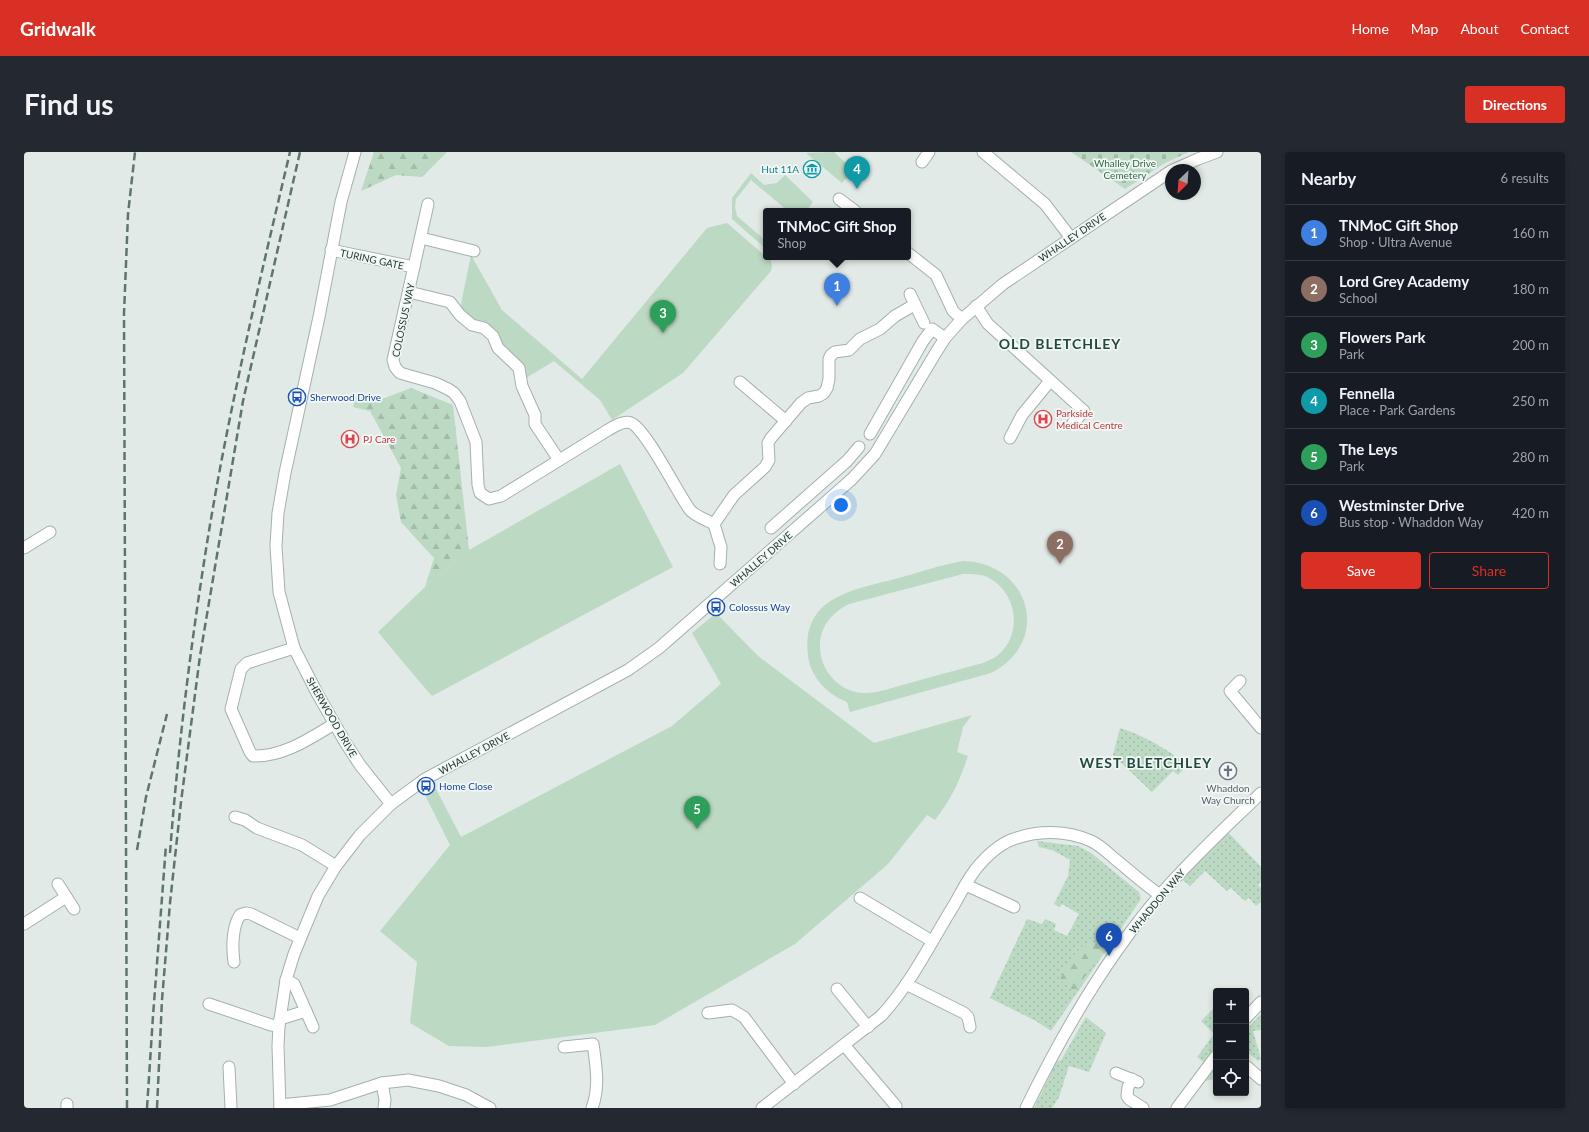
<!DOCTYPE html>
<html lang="en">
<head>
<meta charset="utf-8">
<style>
	body { margin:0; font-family:Lato,sans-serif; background:#242831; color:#f1f3f6 }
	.controls { position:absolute; right:12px; bottom:12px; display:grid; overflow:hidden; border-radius:4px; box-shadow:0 2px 6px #0003 }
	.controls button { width:36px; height:36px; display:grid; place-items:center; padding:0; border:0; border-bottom:1px solid #363941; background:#171b24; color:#f1f3f6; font:20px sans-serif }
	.compass { position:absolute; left:1141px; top:12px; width:36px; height:36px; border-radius:50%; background:#171b24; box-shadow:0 2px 6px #0003; rotate:205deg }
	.you { position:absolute; left:817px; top:353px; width:14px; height:14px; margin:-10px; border:3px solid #fff; border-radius:50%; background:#1a73e8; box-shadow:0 0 0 6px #1a73e833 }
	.badge { display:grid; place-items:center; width:26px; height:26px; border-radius:50%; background:#d93025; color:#fff; font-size:13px; font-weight:700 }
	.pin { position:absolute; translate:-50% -33px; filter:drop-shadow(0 1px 2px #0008) }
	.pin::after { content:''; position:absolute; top:21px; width:14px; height:12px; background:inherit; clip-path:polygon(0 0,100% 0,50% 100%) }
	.popup { position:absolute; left:739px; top:56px; width:148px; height:52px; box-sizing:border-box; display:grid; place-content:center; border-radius:4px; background:#171b24; filter:drop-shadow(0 1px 3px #0005); font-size:13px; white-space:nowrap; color:#9ea1a6 }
	.popup b { font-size:15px; color:#f1f3f6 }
	.popup::after { content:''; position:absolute; left:50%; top:100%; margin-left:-8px; border:8px solid transparent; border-top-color:#171b24 }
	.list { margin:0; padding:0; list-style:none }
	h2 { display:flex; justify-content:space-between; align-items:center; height:52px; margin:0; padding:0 16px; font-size:17px }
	h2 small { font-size:13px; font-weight:400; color:#9ea1a6 }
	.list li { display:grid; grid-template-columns:26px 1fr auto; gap:12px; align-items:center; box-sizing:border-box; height:56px; padding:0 16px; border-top:1px solid #363941 }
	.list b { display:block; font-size:15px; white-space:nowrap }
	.list p { margin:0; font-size:13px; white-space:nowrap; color:#9ea1a6 }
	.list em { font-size:13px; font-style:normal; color:#9ea1a6 }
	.actions { display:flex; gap:8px; padding:12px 16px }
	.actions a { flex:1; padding:9px 0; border:1px solid #d93025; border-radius:4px; text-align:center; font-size:14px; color:#d93025 }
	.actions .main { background:#d93025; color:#fff }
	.icon { flex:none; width:22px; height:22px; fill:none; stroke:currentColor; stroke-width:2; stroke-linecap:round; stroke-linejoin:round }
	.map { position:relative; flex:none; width:1237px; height:956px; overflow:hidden; border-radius:4px }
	header { display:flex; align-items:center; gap:24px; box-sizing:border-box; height:56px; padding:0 20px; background:#d93025; color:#fff }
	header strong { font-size:19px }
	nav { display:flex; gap:22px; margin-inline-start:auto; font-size:14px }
	.intro { display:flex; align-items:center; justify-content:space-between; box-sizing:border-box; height:96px; padding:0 24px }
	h1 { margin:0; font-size:28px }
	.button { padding:10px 18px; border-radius:4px; background:#d93025; color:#fff; font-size:14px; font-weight:700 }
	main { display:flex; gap:24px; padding:0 24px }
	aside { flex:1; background:#171b24; border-radius:4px; box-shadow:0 2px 6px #0003 }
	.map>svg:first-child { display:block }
</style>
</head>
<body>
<header>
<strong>Gridwalk</strong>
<nav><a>Home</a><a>Map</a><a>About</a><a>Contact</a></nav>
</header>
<div class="intro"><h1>Find us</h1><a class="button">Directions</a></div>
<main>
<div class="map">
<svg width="1237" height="956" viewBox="0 0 1237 956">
	<defs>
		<pattern id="grass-dots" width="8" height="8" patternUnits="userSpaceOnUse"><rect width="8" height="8" fill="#bcd9c3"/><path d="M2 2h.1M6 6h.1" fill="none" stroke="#a1bba8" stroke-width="1.8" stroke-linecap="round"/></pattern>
		<pattern id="forest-firs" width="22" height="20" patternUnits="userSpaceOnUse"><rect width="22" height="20" fill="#bcd9c3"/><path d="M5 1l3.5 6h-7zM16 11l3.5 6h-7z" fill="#a1bba8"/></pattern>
		<pattern id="cemetery-stones" width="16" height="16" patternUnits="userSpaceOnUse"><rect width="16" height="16" fill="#bcd9c3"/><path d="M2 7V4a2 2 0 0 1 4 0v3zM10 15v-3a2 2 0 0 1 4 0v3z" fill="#a1bba8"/></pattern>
	</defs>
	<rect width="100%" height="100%" fill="#e1eae6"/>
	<g fill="url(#grass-dots)">
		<path d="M 1096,576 C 1120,584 1143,596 1162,613 L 1161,616 L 1154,623 L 1149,619 L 1128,640 L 1089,603 Z"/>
		<polygon points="1203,679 1237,715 1237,730 1234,733 1237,736 1237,750 1232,754 1225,746 1221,749 1207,736 1203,739 1181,719 1166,734 1155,725"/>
		<polygon points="1013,689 1054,694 1067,701 1115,740 1117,747 1027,879 1012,869 966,846 1003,767 1018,772 1021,767 1032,772 1030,778 1043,784 1055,762 1038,752 1036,755 1030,752 1044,724 1046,708 1028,698 1015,695"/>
		<polygon points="1192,854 1192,893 1180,910 1173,905 1190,882 1177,869"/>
		<polygon points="1237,862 1237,878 1229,879 1237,907 1234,909 1222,899 1222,878"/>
		<polygon points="1062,865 1082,881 1065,920 1045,914 1035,945 1028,956 1010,956 1033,909 1037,908"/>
		<polygon points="1192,914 1192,927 1181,929 1192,915"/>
	</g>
	<g fill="url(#forest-firs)">
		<polygon points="350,0 423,0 398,25 372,23 337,39"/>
		<polygon points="387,236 429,253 445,398 401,435 410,406 377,370 372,343 377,316 346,259 329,255 332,244 353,249"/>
		<polygon points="1082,782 1090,783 1059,827 1047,846 1047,832 1036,830 1039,818 1048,805 1061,791 1073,790"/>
	</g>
	<polygon fill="url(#cemetery-stones)" points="1047,0 1165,0 1141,11 1101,37"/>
	<g fill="#bcd9c3" fill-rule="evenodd">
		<polygon points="810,0 829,18 818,31 782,1"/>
		<polygon points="727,21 740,33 753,31 761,23 789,50 782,59 764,59 727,28 712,47 711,55 713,64 742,89 742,97 708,67 708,46"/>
		<polygon points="703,71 747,109 748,114 747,119 659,221 588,268 576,248 530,209 502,226 499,212 436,157 447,103 478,158 558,227 683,76"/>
		<path d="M 596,312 L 649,415 L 408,544 C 389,523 372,501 354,480 L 401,435 L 445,398 Z"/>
		<path d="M 939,409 C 1007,411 1028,490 967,521 L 826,560 L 823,550 C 803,542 787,526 784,504 C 777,445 829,438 871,427 C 894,421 916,413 939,409 ZM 939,422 C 946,422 954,422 961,424 C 994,438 1001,485 970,506 C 967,508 962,509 959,511 C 933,518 907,525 882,532 C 868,536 854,541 840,541 C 814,540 795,517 796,492 C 797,473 809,460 825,452 Z"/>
		<path d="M 692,461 L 734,504 L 850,591 L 948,563 L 939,575 L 933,600 L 944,604 C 935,630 928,646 911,668 L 903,663 L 864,712 L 771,792 L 631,873 L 462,895 L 425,894 L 386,871 L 393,810 L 356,779 L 426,693 L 400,641 L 411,635 L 437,685 L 648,574 L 697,532 L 668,481 Z"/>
	</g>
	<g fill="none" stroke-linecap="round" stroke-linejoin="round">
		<defs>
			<g id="minor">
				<polyline points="331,0 317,50 295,165 261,321 254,361 252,394 255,440 270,496 293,541 321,590 336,613 367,652"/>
				<polyline points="959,0 1021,52 1047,86"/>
				<polyline points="898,10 905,0"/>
				<polyline points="1149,18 1174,7 1193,0"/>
				<polyline points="815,47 831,59"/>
				<path d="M 404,52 L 369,208 L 371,215 L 376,221 L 411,231 L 424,237 L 430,241 L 436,249 L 452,290 L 454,333 L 456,341 L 465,347 L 477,344 L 584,278 C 591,274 600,268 607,271 C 622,277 654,342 666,358 C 671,364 683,368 690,372"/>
				<polyline points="397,86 450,99"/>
				<polyline points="307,98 390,115"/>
				<polyline points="884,101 912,123 929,159 938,167"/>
				<polyline points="385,140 426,150 436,163 448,173 460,176 469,184 474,196 495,216 498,234 511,263 511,272 535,308"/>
				<polyline points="886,142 900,171"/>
				<polyline points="952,154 964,172 1060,259 1049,271"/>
				<polyline points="716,230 762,269"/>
				<polyline points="846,282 899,189 908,177 921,186"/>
				<polyline points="986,286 998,263 1026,229"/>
				<polyline points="747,376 823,309 835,295"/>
				<polyline points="0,396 26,380"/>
				<polyline points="696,412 697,395 690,372 710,343 741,315 745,308 744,291 747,286 777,251 784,246 795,244 800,241 803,236 805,227 805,207 807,203 811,200 825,198 836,187 856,177 871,164 890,153"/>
				<path d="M 270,496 L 223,511 L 217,517 L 207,557 L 226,600 L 229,604 C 259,605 285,587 310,572"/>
				<polyline points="1216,529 1206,539 1237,576"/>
				<polyline points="211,665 221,668 233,676 278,693 312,714"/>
				<polyline points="34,732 50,757"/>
				<polyline points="942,733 990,755"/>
				<polyline points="836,746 908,789"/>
				<polyline points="0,772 42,745"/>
				<path d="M 210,810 C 208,796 208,775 216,763 L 222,761 L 227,762 L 276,786"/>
				<polyline points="262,828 270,832 289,875"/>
				<polyline points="882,832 940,861 944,865 946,875"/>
				<polyline points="813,837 844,875"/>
				<polyline points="185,852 247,873 255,874"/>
				<polyline points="684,861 708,858 720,865 770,932"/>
				<polyline points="1222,866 1237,850"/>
				<polyline points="256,867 282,859"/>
				<polyline points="821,894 872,954"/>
				<path d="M 540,895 L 569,892 C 572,913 576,935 568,956"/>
				<polyline points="1222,914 1237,927"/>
				<polyline points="205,915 207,956"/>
				<polyline points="1092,921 1114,930"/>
				<polyline points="1108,927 1104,935 1103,944 1105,947 1119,956"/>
				<polyline points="358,931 361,948 360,956"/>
				<polyline points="256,953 306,948 358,931 384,928 415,934 442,943 466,956"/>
				<polyline points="43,956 43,952"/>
				<polyline points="256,956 254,894 255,874 262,828 270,802 294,744 312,714 336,683 367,652 401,627 604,518 635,496 828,327 851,302 911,202 921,186 938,167 979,132 1147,19"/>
				<path d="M 738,956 L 857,864 C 887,832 907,790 930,753 C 938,739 945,724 956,712 C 965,702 977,691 990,687 C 1014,678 1043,678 1067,689 C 1076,693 1084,701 1091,707 C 1106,719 1120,732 1136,743"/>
				<path d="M 1002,956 C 1039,880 1081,807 1136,743 C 1168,706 1203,674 1237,641"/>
				<polyline points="1153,956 1192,904"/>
			</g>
		</defs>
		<use href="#minor" stroke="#a4b1ad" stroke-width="13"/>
		<use href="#minor" stroke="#fff" stroke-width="11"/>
		<g stroke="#5e746e" stroke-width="2.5" stroke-dasharray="8 4" stroke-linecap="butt">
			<polyline points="113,698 122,645 143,562"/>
			<path d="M 146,701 C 154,595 167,490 184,385 C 205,256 236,127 266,0"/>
			<polyline points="103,956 100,162 104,62 111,0"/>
			<polyline points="123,956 129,864 142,693"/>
			<polyline points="133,956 138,848 146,751 157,650 176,504 219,249 276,0"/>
		</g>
	</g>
	<defs>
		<symbol id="museum-ring" viewBox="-11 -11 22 22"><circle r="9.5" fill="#f1f7f4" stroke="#0f9aa8" stroke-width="1.5"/><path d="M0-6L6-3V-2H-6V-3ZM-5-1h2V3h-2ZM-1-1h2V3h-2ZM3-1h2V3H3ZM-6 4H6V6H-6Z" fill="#0f9aa8"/></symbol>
		<symbol id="bus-ring" viewBox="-11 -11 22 22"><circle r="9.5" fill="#f1f7f4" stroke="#1a4fb4" stroke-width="1.5"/><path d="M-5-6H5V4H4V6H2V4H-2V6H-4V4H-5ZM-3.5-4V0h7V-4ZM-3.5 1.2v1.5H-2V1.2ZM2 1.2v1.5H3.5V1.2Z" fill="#1a4fb4"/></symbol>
		<symbol id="hospital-ring" viewBox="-11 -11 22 22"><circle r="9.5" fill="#f1f7f4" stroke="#e0444e" stroke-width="1.5"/><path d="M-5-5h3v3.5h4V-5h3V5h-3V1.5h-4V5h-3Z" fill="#e0444e"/></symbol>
		<symbol id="church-ring" viewBox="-11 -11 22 22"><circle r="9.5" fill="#f1f7f4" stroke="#6b7280" stroke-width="1.5"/><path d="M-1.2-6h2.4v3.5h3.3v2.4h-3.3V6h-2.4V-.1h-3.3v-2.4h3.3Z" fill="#6b7280"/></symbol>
	</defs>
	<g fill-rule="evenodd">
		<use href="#museum-ring" x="778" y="7" width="20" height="20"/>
		<use href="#bus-ring" x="263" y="235" width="20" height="20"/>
		<use href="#hospital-ring" x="1009" y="257" width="20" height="20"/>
		<use href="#hospital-ring" x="316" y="277" width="20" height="20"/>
		<use href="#bus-ring" x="682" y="445" width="20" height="20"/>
		<use href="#church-ring" x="1194" y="609" width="20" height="20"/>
		<use href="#bus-ring" x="392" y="624" width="20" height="20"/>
	</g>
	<g text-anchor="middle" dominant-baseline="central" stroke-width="3.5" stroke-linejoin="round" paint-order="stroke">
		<g font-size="10" fill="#326b47" stroke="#f1f7f4">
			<text x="1101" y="11">Whalley Drive<tspan x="1101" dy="12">Cemetery</tspan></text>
		</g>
		<g font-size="10" fill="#0d838f" stroke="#f1f7f4" text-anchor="end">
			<text x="775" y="17">Hut 11A</text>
		</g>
		<g font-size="10" fill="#233933" stroke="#f1f7f4">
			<text transform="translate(1048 85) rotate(-34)">WHALLEY DRIVE</text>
			<text transform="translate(348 107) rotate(12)">TURING GATE</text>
			<text transform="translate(379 168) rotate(-78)">COLOSSUS WAY</text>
			<text transform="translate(737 407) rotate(-41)">WHALLEY DRIVE</text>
			<text transform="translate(308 565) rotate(60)">SHERWOOD DRIVE</text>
			<text transform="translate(450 601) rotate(-28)">WHALLEY DRIVE</text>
			<text transform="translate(1133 749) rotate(-50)">WHADDON WAY</text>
		</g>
		<g font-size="10" fill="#164399" stroke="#f1f7f4" text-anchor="start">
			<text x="286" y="245">Sherwood Drive</text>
			<text x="705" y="455">Colossus Way</text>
			<text x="415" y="634">Home Close</text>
		</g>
		<g font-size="10" fill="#be3a42" stroke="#f1f7f4" text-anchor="start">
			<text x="1032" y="261">Parkside<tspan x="1032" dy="12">Medical Centre</tspan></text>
			<text x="339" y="287">PJ Care</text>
		</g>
		<g font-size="10" fill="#5b616d" stroke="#f1f7f4">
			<text x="1204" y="636">Whaddon<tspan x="1204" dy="12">Way Church</tspan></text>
		</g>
		<g font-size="14" font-weight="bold" letter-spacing="1" fill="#21493e" stroke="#f1f7f4">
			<text x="1036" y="191">OLD BLETCHLEY</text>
			<text x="1122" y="610">WEST BLETCHLEY</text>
		</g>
	</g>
</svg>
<div class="controls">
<button>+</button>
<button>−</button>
<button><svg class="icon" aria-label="locate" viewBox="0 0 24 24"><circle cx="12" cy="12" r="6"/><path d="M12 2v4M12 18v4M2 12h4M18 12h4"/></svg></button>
</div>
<svg class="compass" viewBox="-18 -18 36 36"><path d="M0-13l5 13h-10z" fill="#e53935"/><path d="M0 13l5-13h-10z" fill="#9ea1a6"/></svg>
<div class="you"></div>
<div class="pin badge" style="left:813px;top:154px;background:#3f7fe0">1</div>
<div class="popup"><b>TNMoC Gift Shop</b>Shop</div>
<div class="pin badge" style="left:1036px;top:412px;background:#8d6e63">2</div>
<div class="pin badge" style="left:639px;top:181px;background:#2e9e5b">3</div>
<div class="pin badge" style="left:833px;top:37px;background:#0f9aa8">4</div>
<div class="pin badge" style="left:673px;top:677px;background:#2e9e5b">5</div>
<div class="pin badge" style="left:1085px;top:804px;background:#1a4fb4">6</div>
</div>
<aside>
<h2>Nearby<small>6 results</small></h2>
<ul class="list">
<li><span class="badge" style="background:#3f7fe0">1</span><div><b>TNMoC Gift Shop</b><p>Shop · Ultra Avenue</p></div><em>160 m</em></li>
<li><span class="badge" style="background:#8d6e63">2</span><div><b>Lord Grey Academy</b><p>School</p></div><em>180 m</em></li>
<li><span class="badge" style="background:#2e9e5b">3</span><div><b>Flowers Park</b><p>Park</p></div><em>200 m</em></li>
<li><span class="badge" style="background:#0f9aa8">4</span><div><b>Fennella</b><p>Place · Park Gardens</p></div><em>250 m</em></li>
<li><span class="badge" style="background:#2e9e5b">5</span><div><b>The Leys</b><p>Park</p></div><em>280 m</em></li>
<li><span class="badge" style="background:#1a4fb4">6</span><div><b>Westminster Drive</b><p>Bus stop · Whaddon Way</p></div><em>420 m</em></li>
</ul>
<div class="actions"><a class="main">Save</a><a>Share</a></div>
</aside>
</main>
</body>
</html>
